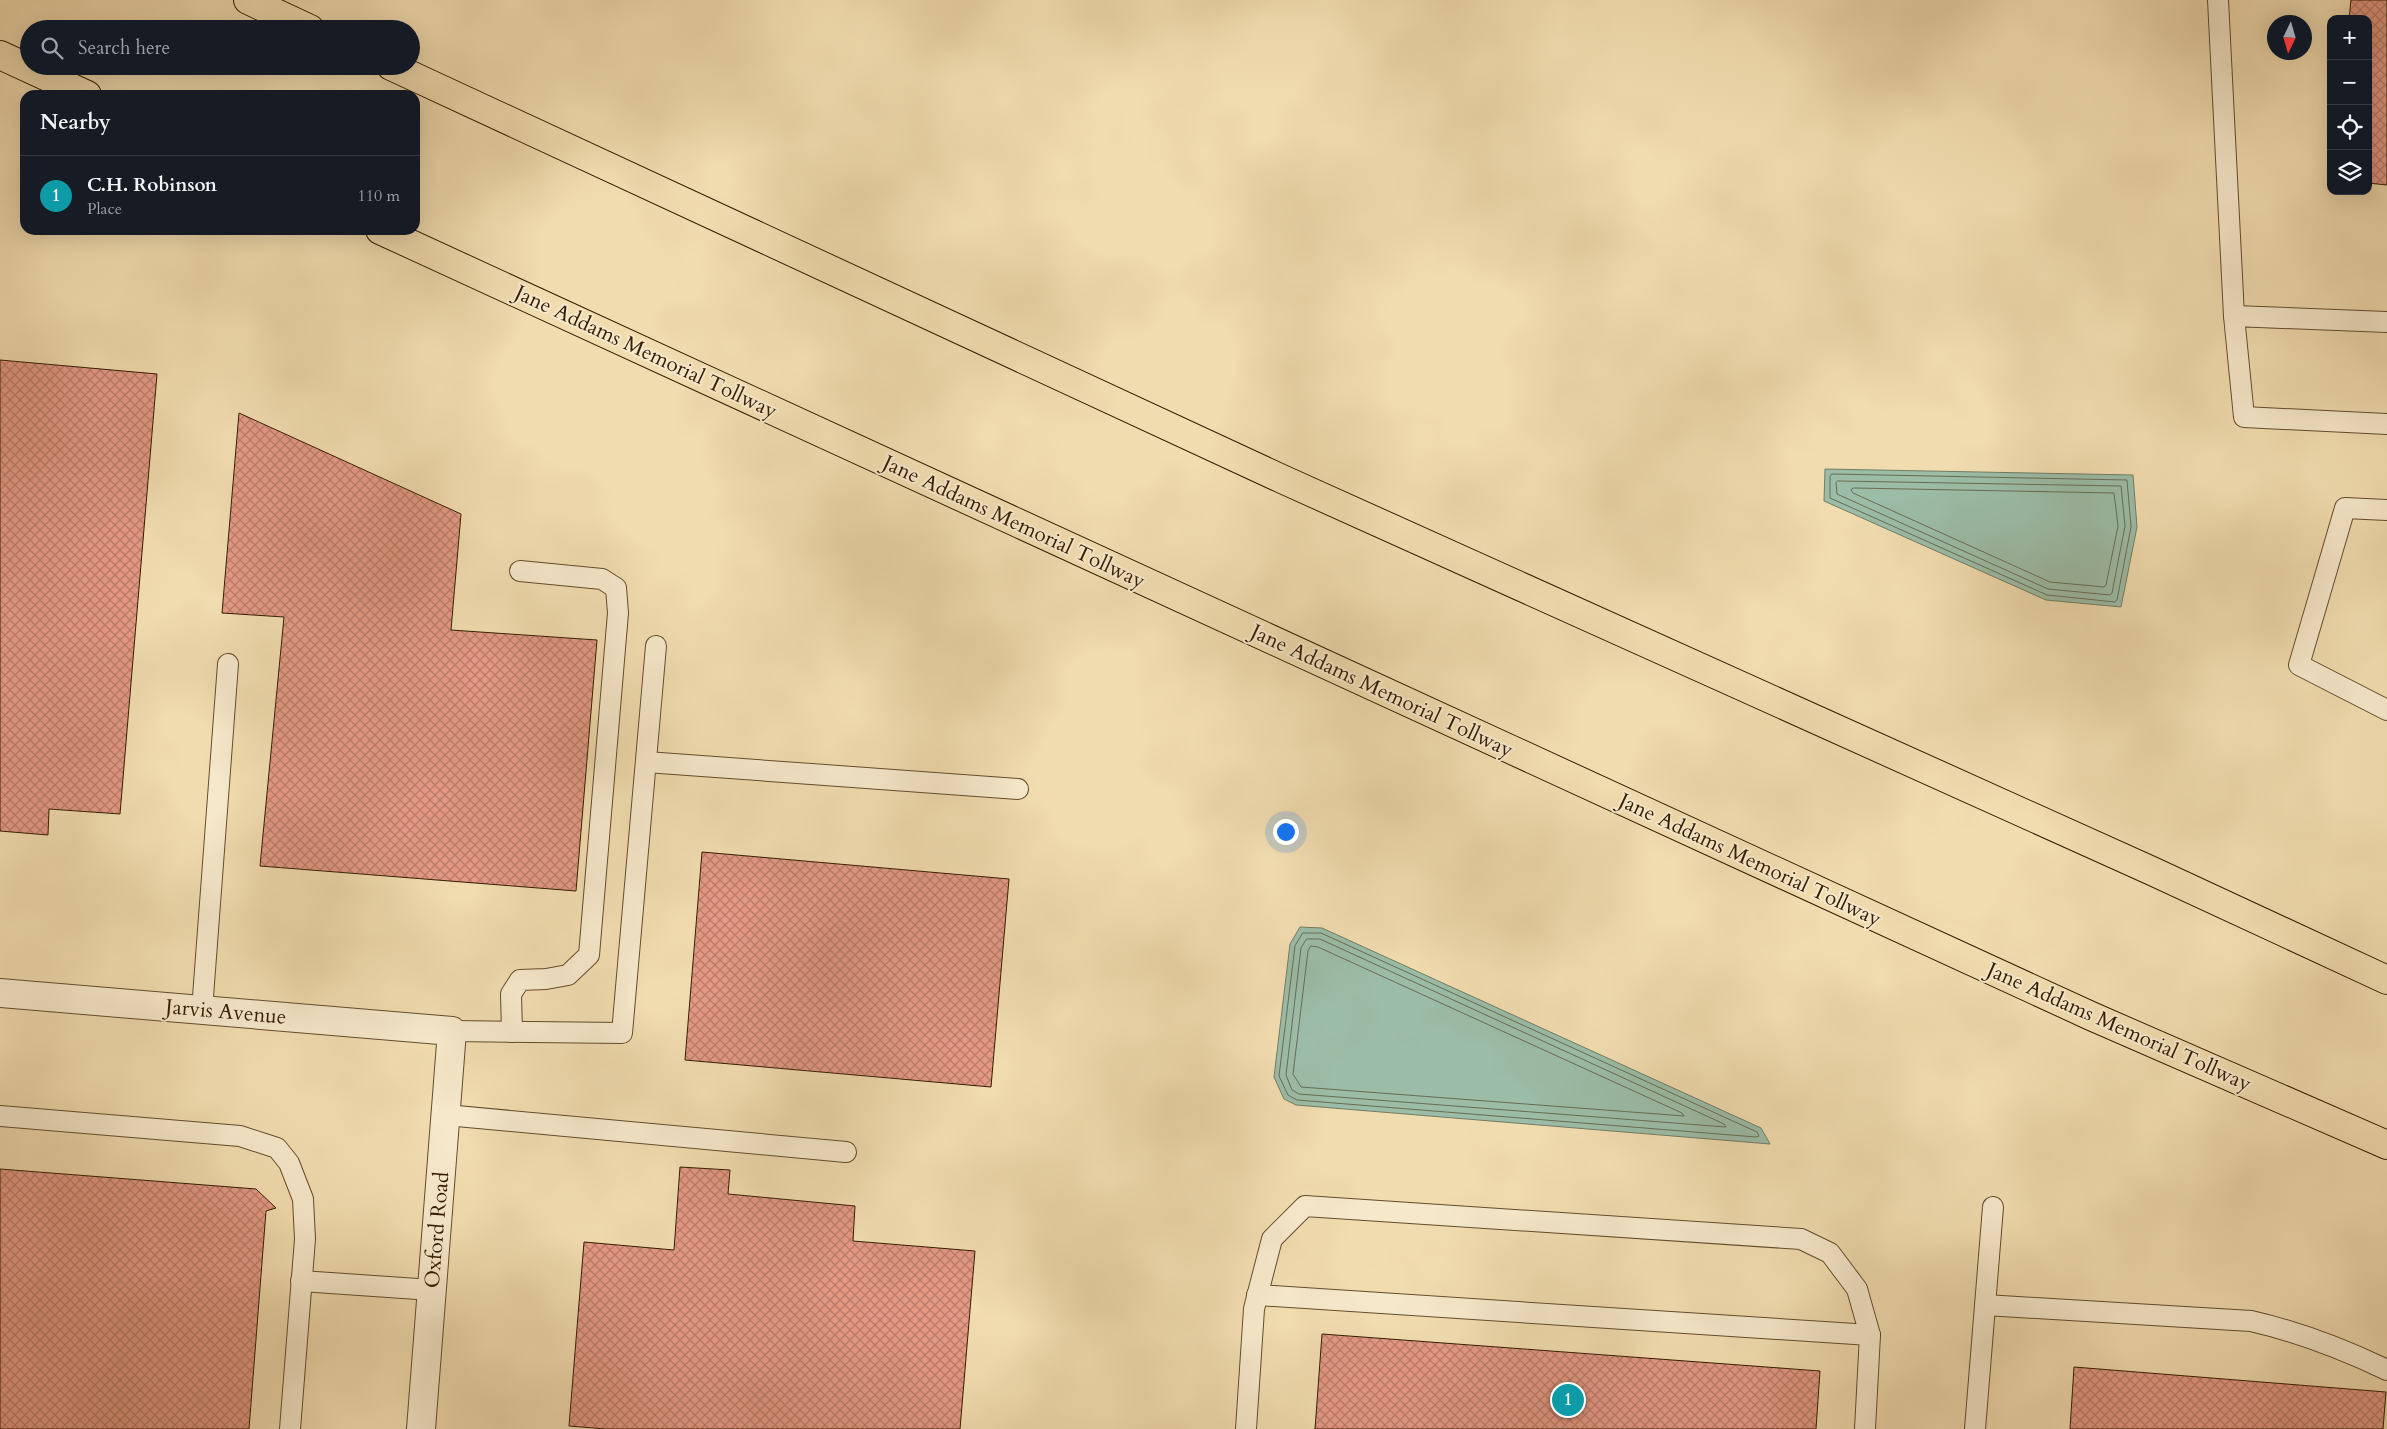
<!DOCTYPE html>
<html lang="en">
<head>
<meta charset="utf-8">
<style>
	body { margin:0; font-family:Cardo,serif; background:#242831; color:#f1f3f6 }
	.controls { position:absolute; right:15px; top:15px; display:grid; overflow:hidden; border-radius:10px; box-shadow:0 5px 20px #0002 }
	.controls button { width:45px; height:45px; display:grid; place-items:center; padding:0; border:0; border-bottom:1px solid #363941; background:#171b24; color:#f1f3f6; font:25px sans-serif }
	.compass { position:absolute; left:2267px; top:15px; width:45px; height:45px; border-radius:50%; background:#171b24; box-shadow:0 5px 20px #0002; rotate:185deg }
	.you { position:absolute; left:1285px; top:831px; width:18px; height:18px; margin:-12px; border:4px solid #fff; border-radius:50%; background:#1a73e8; box-shadow:0 0 0 8px #1a73e833 }
	.badge { display:grid; place-items:center; width:32px; height:32px; border-radius:50%; background:#0b8043; color:#fff; font-size:16px; font-weight:700 }
	.pin { position:absolute; translate:-50% -50%; border:2px solid #fff; box-shadow:0 1px 5px #0006 }
	.list { margin:0; padding:0; list-style:none }
	h2 { display:flex; justify-content:space-between; align-items:center; height:65px; margin:0; padding:0 20px; font-size:21px }
	h2 small { font-size:16px; font-weight:400; color:#9ea1a6 }
	.list li { display:grid; grid-template-columns:32px 1fr auto; gap:15px; align-items:center; box-sizing:border-box; height:80px; padding:0 20px; border-top:1px solid #363941 }
	.list b { display:block; font-size:19px; white-space:nowrap }
	.list p { margin:0; font-size:16px; white-space:nowrap; color:#9ea1a6 }
	.list em { font-size:16px; font-style:normal; color:#9ea1a6 }
	.icon { flex:none; width:28px; height:28px; fill:none; stroke:currentColor; stroke-width:2; stroke-linecap:round; stroke-linejoin:round }
	.map { position:relative; flex:none; width:2387px; height:1429px; overflow:hidden }
	.search { position:absolute; background:#171b24; box-shadow:0 5px 20px #0002; left:20px; top:20px; width:400px; height:55px; display:flex; align-items:center; gap:12px; box-sizing:border-box; padding:0 18px; border-radius:28px; color:#9ea1a6; font-size:19px }
	.panel { position:absolute; background:#171b24; box-shadow:0 5px 20px #0002; left:20px; top:90px; width:400px; height:145px; border-radius:15px }
	.map>svg:first-child { display:block }
</style>
</head>
<body>
<div class="map">
<svg width="2387" height="1429" viewBox="0 0 2387 1429">
	<defs>
		<pattern id="building-cross-hatch" width="8" height="8" patternUnits="userSpaceOnUse" patternTransform="scale(1.25)"><rect width="8" height="8" fill="#e49985"/><path d="M0 0l8 8M0 8l8-8" fill="none" stroke="#ba7c6a"/></pattern>
	</defs>
	<rect width="100%" height="100%" fill="#f1dcaf"/>
	<filter id="stains"><feTurbulence type="fractalNoise" baseFrequency=".004" numOctaves="4"/><feColorMatrix values="0 0 0 0 .2 0 0 0 0 .09 0 0 0 0 .02 0 0 0 .5 -.17"/></filter>
	<radialGradient id="worn" r=".72"><stop offset=".6" stop-color="#630" stop-opacity="0"/><stop offset="1" stop-color="#630" stop-opacity=".3"/></radialGradient>
	<g fill="#9bbca7" stroke="#727c64">
		<polygon points="1825,469 2133,475 2137,527 2121,607 2046,600 1824,501"/>
		<polygon points="1300,927 1322,928 1761,1128 1770,1144 1296,1105 1284,1099 1274,1077 1290,944"/>
	</g>
	<g fill="none" stroke-linecap="round" stroke-linejoin="round">
		<g stroke="#686c54" stroke-width="1">
			<polygon points="1832,474 2127,480 2131,527 2117,600 2115,602 2047,595 1830,498 1830,477"/>
			<polygon points="1838,481 2121,486 2125,526 2112,593 2110,595 2048,589 1837,494 1836,483"/>
			<polygon points="1854,488 2114,493 2118,526 2106,585 2104,587 2050,582 1853,493 1851,490"/>
			<polygon points="1303,933 1321,933 1757,1132 1759,1136 1756,1137 1297,1100 1288,1095 1279,1076 1295,946"/>
			<polygon points="1307,939 1320,939 1724,1124 1726,1127 1299,1094 1292,1090 1286,1075 1301,948"/>
			<polygon points="1311,946 1318,947 1682,1113 1684,1116 1301,1087 1293,1074 1308,951"/>
		</g>
	</g>
	<g fill="url(#building-cross-hatch)" stroke="#341c00">
		<polygon points="2351,0 2387,0 2387,185 2368,183 2368,19 2349,19"/>
		<polygon points="0,360 157,374 120,814 49,809 48,835 0,831"/>
		<polygon points="239,413 461,514 451,630 597,640 576,891 260,866 284,617 222,613"/>
		<polygon points="702,852 1009,879 991,1087 685,1060"/>
		<polygon points="680,1167 730,1170 728,1194 855,1206 853,1241 975,1251 960,1429 606,1429 569,1426 584,1242 674,1250"/>
		<polygon points="0,1169 256,1189 276,1208 266,1211 249,1429 0,1429"/>
		<polygon points="1322,1334 1820,1371 1816,1429 1315,1429"/>
		<polygon points="2074,1367 2386,1392 2383,1429 2070,1429"/>
	</g>
	<g fill="none" stroke-linecap="round" stroke-linejoin="round">
		<defs>
			<g id="service">
				<polyline points="2218,0 2234,316"/>
				<polyline points="2387,322 2234,316 2244,417 2387,424"/>
				<polyline points="2387,510 2345,508 2299,665 2387,710"/>
				<polyline points="646,762 1018,789"/>
				<polyline points="202,1010 228,664"/>
				<polyline points="452,1031 622,1033 656,646"/>
				<polyline points="512,1032 511,994 520,980 546,979 568,975 589,955 618,613 616,588 602,579 520,571"/>
				<polyline points="446,1115 846,1152"/>
				<polyline points="0,1116 240,1136 277,1148 289,1163 303,1199 305,1239 290,1429"/>
				<polyline points="301,1281 432,1290"/>
				<polyline points="1257,1295 1870,1335"/>
				<path d="M 1985,1305 L 2251,1321 C 2299,1332 2343,1349 2387,1370"/>
				<polyline points="1246,1429 1254,1309 1259,1289 1272,1239 1305,1206 1801,1239 1830,1253 1857,1289 1870,1335 1865,1429"/>
				<polyline points="1975,1429 1993,1207"/>
			</g>
			<polyline id="minor" points="0,993 452,1031 421,1429"/>
			<g id="motorway">
				<polyline points="248,0 310,29"/>
				<polyline points="0,55 87,95"/>
				<polyline points="391,66 1282,479 2152,871 2387,980"/>
				<polyline points="380,230 2091,1016 2387,1145"/>
			</g>
		</defs>
		<use href="#service" stroke="#634c2c" stroke-width="22"/>
		<use href="#minor" stroke="#634c2c" stroke-width="30"/>
		<use href="#motorway" stroke="#341c00" stroke-width="30"/>
		<use href="#service" stroke="#f6e8cb" stroke-width="20"/>
		<use href="#minor" stroke="#f6e8cb" stroke-width="28"/>
		<use href="#motorway" stroke="#f1dcaf" stroke-width="28"/>
	</g>
	<g text-anchor="middle" dominant-baseline="central" stroke-width="4" stroke-linejoin="round" paint-order="stroke">
		<g font-size="21" fill="#341c00" stroke="#f6e8cb">
			<text transform="translate(646 352) rotate(25)">Jane Addams Memorial Tollway</text>
			<text transform="translate(1014 522) rotate(25)">Jane Addams Memorial Tollway</text>
			<text transform="translate(1382 691) rotate(25)">Jane Addams Memorial Tollway</text>
			<text transform="translate(1750 860) rotate(25)">Jane Addams Memorial Tollway</text>
			<text transform="translate(226 1012) rotate(5)">Jarvis Avenue</text>
			<text transform="translate(2119 1027) rotate(24)">Jane Addams Memorial Tollway</text>
			<text transform="translate(437 1230) rotate(-85)">Oxford Road</text>
		</g>
	</g>
	<rect width="100%" height="100%" filter="url(#stains)"/>
	<rect width="100%" height="100%" fill="url(#worn)"/>
</svg>
<div class="controls">
<button>+</button>
<button>−</button>
<button><svg class="icon" aria-label="locate" viewBox="0 0 24 24"><circle cx="12" cy="12" r="6"/><path d="M12 2v4M12 18v4M2 12h4M18 12h4"/></svg></button>
<button><svg class="icon" aria-label="layers" viewBox="0 0 24 24"><path d="M12 4l9 5-9 5-9-5zM3 14l9 5 9-5"/></svg></button>
</div>
<svg class="compass" viewBox="-18 -18 36 36"><path d="M0-13l5 13h-10z" fill="#e53935"/><path d="M0 13l5-13h-10z" fill="#9ea1a6"/></svg>
<div class="you"></div>
<div class="pin badge" style="left:1568px;top:1400px;background:#0f9aa8">1</div>
<div class="search"><svg class="icon" aria-label="search" viewBox="0 0 24 24"><circle cx="10" cy="10" r="6"/><path d="M15 15l6 6"/></svg>Search here</div>
<section class="panel">
<h2>Nearby<small></small></h2>
<ul class="list">
<li><span class="badge" style="background:#0f9aa8">1</span><div><b>C.H. Robinson</b><p>Place</p></div><em>110 m</em></li>
</ul>
</section>
</div>
</body>
</html>
